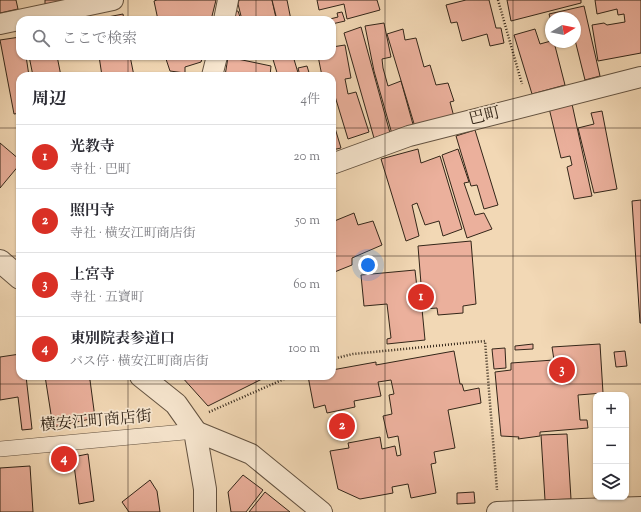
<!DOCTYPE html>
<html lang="ja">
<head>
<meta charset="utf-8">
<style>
	body { margin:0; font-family:"Sorts Mill Goudy","Noto Serif JP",serif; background:#f7f7f7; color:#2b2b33 }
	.controls { position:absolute; right:12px; bottom:12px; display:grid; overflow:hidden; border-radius:8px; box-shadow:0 1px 3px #0004 }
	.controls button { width:36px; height:36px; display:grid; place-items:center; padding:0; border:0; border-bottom:1px solid #e1e1e2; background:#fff; color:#2b2b33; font:20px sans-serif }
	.compass { position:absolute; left:545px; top:12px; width:36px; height:36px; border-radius:50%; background:#fff; box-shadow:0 1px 3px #0004; rotate:80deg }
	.you { position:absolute; left:368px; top:265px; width:14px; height:14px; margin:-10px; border:3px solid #fff; border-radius:50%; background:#1a73e8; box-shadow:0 0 0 6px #1a73e833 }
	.badge { display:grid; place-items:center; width:26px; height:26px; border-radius:50%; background:#d93025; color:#fff; font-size:13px; font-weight:700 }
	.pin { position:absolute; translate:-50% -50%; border:2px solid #fff; box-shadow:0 1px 4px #0006 }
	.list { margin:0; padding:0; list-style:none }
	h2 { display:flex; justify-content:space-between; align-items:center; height:52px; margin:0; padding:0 16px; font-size:17px }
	h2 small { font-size:13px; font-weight:400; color:#7c7c81 }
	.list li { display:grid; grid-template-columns:26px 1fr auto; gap:12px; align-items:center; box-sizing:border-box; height:64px; padding:0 16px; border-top:1px solid #e1e1e2 }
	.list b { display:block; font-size:15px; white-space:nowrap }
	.list p { margin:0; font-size:13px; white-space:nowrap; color:#7c7c81 }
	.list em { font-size:13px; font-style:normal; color:#7c7c81 }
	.icon { flex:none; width:22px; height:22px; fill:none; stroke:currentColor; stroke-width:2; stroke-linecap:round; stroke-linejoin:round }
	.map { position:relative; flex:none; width:641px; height:512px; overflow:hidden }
	.search { position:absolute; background:#fff; box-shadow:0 1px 3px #0004; left:16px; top:16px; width:320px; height:44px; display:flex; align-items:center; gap:10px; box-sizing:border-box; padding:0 14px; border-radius:12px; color:#7c7c81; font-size:15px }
	.panel { position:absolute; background:#fff; box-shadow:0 1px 3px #0004; left:16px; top:72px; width:320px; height:308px; border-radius:12px }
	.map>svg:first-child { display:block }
</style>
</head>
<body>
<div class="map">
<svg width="641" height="512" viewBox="0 0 641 512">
	<rect width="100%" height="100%" fill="#f2d8b5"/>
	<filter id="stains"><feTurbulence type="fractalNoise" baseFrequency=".005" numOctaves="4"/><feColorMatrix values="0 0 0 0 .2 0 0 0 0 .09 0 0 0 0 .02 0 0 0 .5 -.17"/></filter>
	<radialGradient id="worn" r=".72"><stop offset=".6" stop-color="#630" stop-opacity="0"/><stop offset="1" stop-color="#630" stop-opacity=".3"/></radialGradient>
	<g fill="#ebb09c" stroke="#332619">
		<polygon points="0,0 16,0 18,9 0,13"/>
		<polygon points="45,0 64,0 64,1 45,4"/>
		<polygon points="157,0 216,0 211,20 158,20 154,1"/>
		<polygon points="239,0 272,0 276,18 274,18 274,20 242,20 238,4"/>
		<polygon points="272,0 287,0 291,20 277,20"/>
		<polygon points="317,0 377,0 380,10 347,19 344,4 319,10"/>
		<polygon points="466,0 489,0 496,28 501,28 504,43 490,46 487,34 462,41 457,22 451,23 446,5"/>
		<polygon points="507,0 581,0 581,3 511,21"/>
		<polygon points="595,0 641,0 641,53 598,61 592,25 604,23 607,25 625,22 624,14 618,15 617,9 597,14"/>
		<polygon points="584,6 600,76 585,80 575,40 575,18 551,18 551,21 549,14"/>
		<polygon points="236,11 238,11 241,20 234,20"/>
		<polygon points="342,12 345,21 332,24 332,20 326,20 338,17 337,13"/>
		<polygon points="123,14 124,20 92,20"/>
		<polygon points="384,23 391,57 382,59 383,68 388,86 401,81 414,128 392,134 374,71 365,26"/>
		<polygon points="361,27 390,133 374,138 344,33"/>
		<polygon points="403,29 405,40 416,38 424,67 430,65 436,85 448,83 454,101 450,102 454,117 415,127 387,34"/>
		<polygon points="535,29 540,44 551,41 554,42 565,85 532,94 514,35"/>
		<polygon points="20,37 20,56 26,56 29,76 20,76 20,113 14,114 0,40"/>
		<polygon points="345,45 351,78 345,79 348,94 356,92 369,132 348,139 334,93 332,76 322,76 318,56 332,56 332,47"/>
		<polygon points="29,56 57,56 61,76 33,76"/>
		<polygon points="99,56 130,56 134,76 102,76"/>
		<polygon points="165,56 203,56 201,62 185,67 185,73 170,71"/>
		<polygon points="272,56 293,56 299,76 278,76"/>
		<polygon points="228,57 271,66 270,76 225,76"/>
		<polygon points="307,66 310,76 319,73 320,76 300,76 298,68"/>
		<polygon points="572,104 592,196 574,199 567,167 572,165 570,156 561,158 549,108"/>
		<polygon points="602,111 617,189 594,193 578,128 594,124 591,113"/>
		<polygon points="332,118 341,148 332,150"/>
		<polygon points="475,130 498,205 484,209 477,185 471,186 456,136"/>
		<polygon points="0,143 20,160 20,164 0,188"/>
		<polygon points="418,149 421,163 440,156 462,229 443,236 439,221 425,225 417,203 412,205 419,236 406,241 381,159"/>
		<polygon points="458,149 469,182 464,183 475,215 484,213 492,229 467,238 442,155"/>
		<polygon points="332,196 335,208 332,214"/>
		<polygon points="641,200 641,323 640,323 632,201"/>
		<polygon points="354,213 358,225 373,221 382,245 352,258 352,265 332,273 332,222"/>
		<polygon points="471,241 476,304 463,306 463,313 438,315 437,308 423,309 418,246"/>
		<polygon points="415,270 417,288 420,288 425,340 387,344 387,339 391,338 387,304 364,306 361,275"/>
		<polygon points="533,344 533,349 515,350 515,346"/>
		<polygon points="600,344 603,393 578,395 580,420 587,420 588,428 540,432 540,436 518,439 519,437 501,436 495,372 511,370 511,363 554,360 552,347"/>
		<polygon points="505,348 506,368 494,369 492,349"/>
		<polygon points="454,351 460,384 462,384 464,391 479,388 481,403 448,410 455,448 434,452 436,463 431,464 436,493 411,498 408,484 392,487 393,493 360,499 338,489 330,451 349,448 348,443 380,437 382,449 395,446 397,456 401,455 398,436 388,438 383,416 392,414 389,395 394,394 391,380 378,382 381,396 354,401 355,407 327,413 325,405 314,408 308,376 332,376 332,370 376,362 376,365"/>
		<polygon points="625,351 627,366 616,367 614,352"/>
		<polygon points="20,354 20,376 26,376 32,429 22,430 18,397 0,400 0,357"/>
		<polygon points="45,376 84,376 90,380 95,418 53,427"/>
		<polygon points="181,376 268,376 208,406"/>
		<polygon points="567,434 571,499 545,500 541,435"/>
		<polygon points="88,454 94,501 79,504 73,457"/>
		<polygon points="30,466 33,512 0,512 0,468"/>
		<polygon points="243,475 263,490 246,512 231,512 228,492"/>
		<polygon points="150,480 157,491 160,512 129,512 122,502"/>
		<polygon points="265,492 290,512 249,512"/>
		<polygon points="474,492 475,503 457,504 457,493"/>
	</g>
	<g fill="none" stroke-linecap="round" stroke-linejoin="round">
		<defs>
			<polyline id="pedestrian" points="0,449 195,431"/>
			<g id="minor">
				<polyline points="224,20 228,0"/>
				<polyline points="0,24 113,0"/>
				<polyline points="212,76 217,56"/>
				<polyline points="332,164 409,136 641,77"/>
				<polyline points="195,431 251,454 322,512"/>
				<polyline points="497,512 641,507"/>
			</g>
			<g id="tertiary">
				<polyline points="0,261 20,278"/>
				<polyline points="141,376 176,404 195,431 205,489 205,512"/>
			</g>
		</defs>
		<use href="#pedestrian" stroke="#635240" stroke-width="16"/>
		<use href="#minor" stroke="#635240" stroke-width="22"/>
		<use href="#tertiary" stroke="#635240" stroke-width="24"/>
		<g stroke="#332619" stroke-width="2.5" stroke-dasharray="1 2" stroke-linecap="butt">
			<polyline points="498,0 522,84"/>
			<polyline points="332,359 353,354 485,341 497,490"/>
			<polyline points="209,412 291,376"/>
		</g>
		<use href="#pedestrian" stroke="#f7e6cf" stroke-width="15"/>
		<use href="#minor" stroke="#f7e6cf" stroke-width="20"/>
		<use href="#tertiary" stroke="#f7e6cf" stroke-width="22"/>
	</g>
	<path fill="none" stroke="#332619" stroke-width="1" stroke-opacity="0.55" d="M 128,0 L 128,20M 256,0 L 256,20M 385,0 L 385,512M 513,0 L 513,512M 128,56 L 128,76M 256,56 L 256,76M 0,128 L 20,128M 332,128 L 641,128M 0,256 L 20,256M 332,256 L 641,256M 128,376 L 128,512M 256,376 L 256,512M 0,384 L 641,384"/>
	<g text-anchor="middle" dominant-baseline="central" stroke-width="3.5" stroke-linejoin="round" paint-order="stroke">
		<g font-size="16" fill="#332619" stroke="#f7e6cf">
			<text transform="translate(485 117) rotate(-14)">巴町</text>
			<text transform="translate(96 422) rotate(-5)">横安江町商店街</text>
		</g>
	</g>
	<rect width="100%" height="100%" filter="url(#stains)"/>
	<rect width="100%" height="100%" fill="url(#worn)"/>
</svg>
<div class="controls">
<button>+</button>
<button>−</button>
<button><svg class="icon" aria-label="layers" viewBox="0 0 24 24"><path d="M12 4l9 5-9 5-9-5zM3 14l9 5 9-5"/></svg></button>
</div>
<svg class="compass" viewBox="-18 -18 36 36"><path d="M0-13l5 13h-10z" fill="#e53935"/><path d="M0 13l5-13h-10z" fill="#7c7c81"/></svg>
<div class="you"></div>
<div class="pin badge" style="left:421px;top:297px">1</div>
<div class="pin badge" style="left:342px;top:426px">2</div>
<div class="pin badge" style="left:562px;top:370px">3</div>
<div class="pin badge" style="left:64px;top:459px">4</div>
<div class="search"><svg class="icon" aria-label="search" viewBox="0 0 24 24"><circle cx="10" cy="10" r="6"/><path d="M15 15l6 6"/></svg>ここで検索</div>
<section class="panel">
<h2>周辺<small>4件</small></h2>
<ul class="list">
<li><span class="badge">1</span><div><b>光教寺</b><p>寺社 · 巴町</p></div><em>20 m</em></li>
<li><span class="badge">2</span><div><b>照円寺</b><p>寺社 · 横安江町商店街</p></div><em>50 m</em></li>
<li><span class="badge">3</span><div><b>上宮寺</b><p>寺社 · 五寶町</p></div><em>60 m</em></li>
<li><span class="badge">4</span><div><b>東別院表参道口</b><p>バス停 · 横安江町商店街</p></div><em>100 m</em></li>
</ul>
</section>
</div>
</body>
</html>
